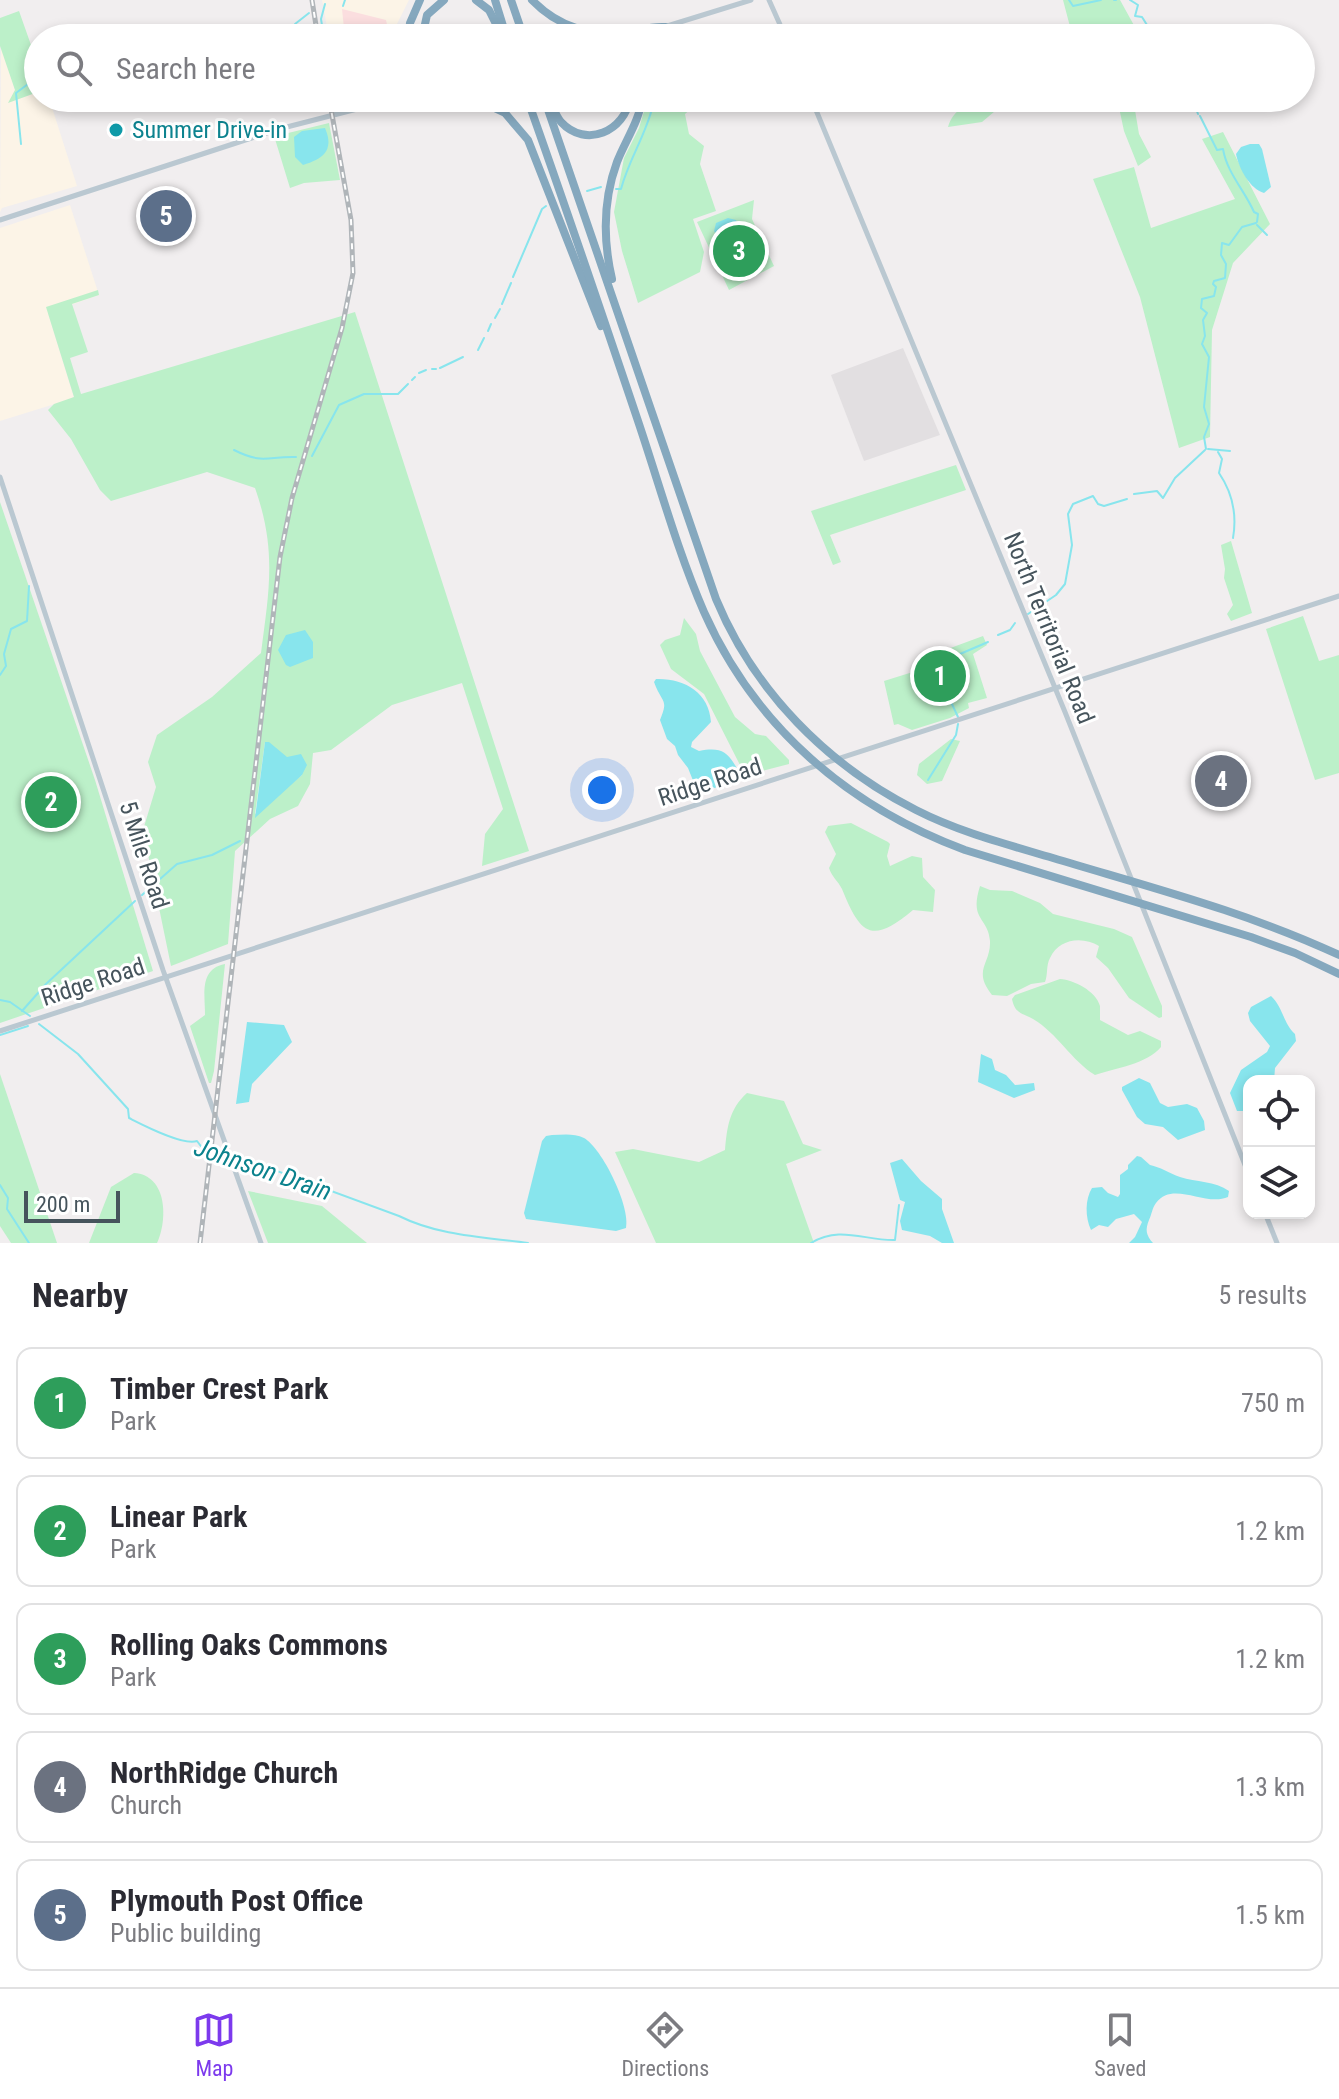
<!DOCTYPE html>
<html lang="en">
<head>
<meta charset="utf-8">
<style>
	body { margin:0; font-family:"Roboto Condensed",sans-serif; background:#f7f7f7; color:#2b2b33 }
	.controls { position:absolute; right:24px; bottom:24px; display:grid; overflow:hidden; border-radius:16px; box-shadow:0 4px 12px #0003 }
	.controls button { width:72px; height:72px; display:grid; place-items:center; padding:0; border:0; border-bottom:2px solid #e1e1e2; background:#fff; color:#2b2b33; font:40px sans-serif }
	.scale { position:absolute; left:24px; bottom:20px; width:96px; box-sizing:border-box; padding-left:8px; border:4px solid #46545c; border-top:0; font-size:22px; line-height:28px; white-space:nowrap; color:#46545c; -webkit-text-stroke:6px #fff; paint-order:stroke }
	.you { position:absolute; left:602px; top:790px; width:28px; height:28px; margin:-20px; border:6px solid #fff; border-radius:50%; background:#1a73e8; box-shadow:0 0 0 12px #1a73e833 }
	.badge { display:grid; place-items:center; width:52px; height:52px; border-radius:50%; background:#7c3aed; color:#fff; font-size:26px; font-weight:700 }
	.pin { position:absolute; translate:-50% -50%; border:4px solid #fff; box-shadow:0 2px 8px #0006 }
	.list { margin:0; padding:0; list-style:none }
	h2 { display:flex; justify-content:space-between; align-items:center; height:104px; margin:0; padding:0 32px; font-size:34px }
	h2 small { font-size:26px; font-weight:400; color:#7c7c81 }
	.list li { display:grid; grid-template-columns:52px 1fr auto; gap:24px; align-items:center; box-sizing:border-box; height:112px; margin:0 16px 16px; padding:0 16px; border:2px solid #e1e1e2; border-radius:16px }
	.list b { display:block; font-size:30px; white-space:nowrap }
	.list p { margin:0; font-size:26px; white-space:nowrap; color:#7c7c81 }
	.list em { font-size:26px; font-style:normal; color:#7c7c81 }
	.icon { flex:none; width:44px; height:44px; fill:none; stroke:currentColor; stroke-width:2; stroke-linecap:round; stroke-linejoin:round }
	.map { position:relative; flex:none; width:1339px; height:1243px; overflow:hidden }
	.search { position:absolute; background:#fff; box-shadow:0 4px 12px #0003; left:24px; right:24px; top:24px; height:88px; display:flex; align-items:center; gap:20px; box-sizing:border-box; padding:0 28px; border-radius:44px; color:#7c7c81; font-size:30px }
	.sheet { height:744px; background:#fff }
	nav { display:flex; justify-content:space-around; align-items:center; box-sizing:border-box; height:112px; border-top:2px solid #e1e1e2; background:#fff; font-size:22px; color:#7c7c81 }
	nav a { display:grid; justify-items:center; gap:4px }
	nav .on { color:#7c3aed }
	.map>svg:first-child { display:block }
</style>
</head>
<body>
<div class="map">
<svg width="1339" height="1243" viewBox="0 0 1339 1243">
	<rect width="100%" height="100%" fill="#f1eeef"/>
	<g fill="#fcf4e7">
		<polygon points="322,0 409,0 395,28 398,38 329,38"/>
		<polygon points="1,45 15,90 9,102 38,92 38,98 49,98 77,186 2,208 0,212"/>
		<polygon points="70,205 99,295 48,313 74,398 0,421 0,228"/>
	</g>
	<polygon fill="#e2dfe1" points="903,348 940,435 864,461 831,375"/>
	<polygon fill="#fbdedf" points="342,9 386,20 390,38 345,38"/>
	<g fill="#bcf0c9" fill-rule="evenodd">
		<polygon points="1063,0 1120,0 1141,38 1128,38 1115,31 1100,38 1073,38"/>
		<polygon points="19,11 31,45 38,45 38,92 8,103 15,90 0,46 0,18"/>
		<polygon points="648,98 709,98 707,102 693,107 685,114 689,134 704,146 700,164 716,211 693,219 704,252 700,272 638,303 622,251 614,212 624,158 639,128"/>
		<path d="M 991,98 L 1002,98 L 1001,106 L 982,122 L 948,127 C 954,107 972,100 991,102 Z"/>
		<polygon points="1117,98 1133,98 1139,134 1151,157 1138,166 1124,131"/>
		<polygon points="329,123 340,180 304,183 290,188 275,139 280,135"/>
		<polygon points="1223,132 1270,224 1233,263 1212,330 1210,437 1179,448 1140,297 1093,179 1134,167 1151,228 1235,199 1202,139"/>
		<polygon points="754,200 752,219 774,266 729,290 697,222"/>
		<path d="M 98,290 L 99,295 L 72,304 L 88,352 L 70,358 L 81,394 L 355,312 L 529,851 L 482,866 L 485,834 L 503,809 L 462,683 L 392,705 L 331,750 L 313,753 L 310,784 L 298,806 L 270,819 L 235,851 L 228,944 L 171,966 L 143,830 L 156,787 L 148,762 L 157,735 L 212,697 L 261,653 C 269,591 277,550 255,488 L 207,472 L 111,501 L 100,490 L 71,439 L 48,410 L 54,404 L 74,397 L 46,307 ZM 265,742 L 287,758 L 297,757 L 302,775 L 255,814 Z"/>
		<polygon points="956,465 966,490 830,535 841,562 833,565 811,511"/>
		<polygon points="0,502 95,780 153,971 0,1023"/>
		<polygon points="1231,541 1252,613 1231,621 1227,614 1233,605 1224,578 1225,569 1221,545"/>
		<polygon points="1303,616 1319,661 1339,655 1339,773 1315,780 1266,629"/>
		<polygon points="684,618 696,634 700,651 735,717 755,734 766,736 789,760 789,764 747,775 741,767 704,694 671,669 660,645 665,640 680,635"/>
		<polygon points="983,636 987,645 973,654 987,698 968,703 969,708 950,718 912,730 898,724 894,725 884,681 916,671 926,657"/>
		<polygon points="951,739 960,741 942,781 927,784 917,775 919,764"/>
		<path d="M 851,823 L 888,842 L 890,844 L 887,856 L 890,866 L 912,856 L 922,858 L 923,877 L 935,890 L 933,912 L 913,910 C 872,944 861,936 842,889 C 838,881 832,877 829,868 L 836,854 L 825,832 L 828,826 Z"/>
		<path d="M 980,886 L 990,890 L 1012,891 L 1040,903 L 1053,914 L 1114,929 L 1132,937 L 1162,1006 L 1162,1017 L 1159,1018 L 1129,998 L 1108,968 L 1096,957 L 1099,946 C 1083,936 1059,938 1050,958 C 1046,965 1048,975 1045,982 L 1031,984 L 1007,996 L 992,995 C 972,970 991,964 990,941 C 988,916 969,921 980,886 Z"/>
		<path d="M 225,964 L 214,1071 L 211,1083 L 209,1083 L 190,1026 L 205,1015 C 205,994 199,969 225,964 Z"/>
		<path d="M 1060,979 C 1074,980 1096,991 1100,1006 C 1100,1007 1100,1019 1100,1020 L 1128,1035 L 1140,1031 L 1161,1041 L 1161,1047 C 1147,1064 1116,1068 1095,1075 C 1072,1061 1057,1033 1033,1019 C 1022,1013 1015,1014 1012,999 L 1015,995 Z"/>
		<polygon points="0,1074 57,1243 11,1243 0,1226"/>
		<path d="M 747,1093 L 784,1101 L 803,1144 L 822,1150 L 786,1164 L 814,1243 L 656,1243 L 615,1152 L 633,1149 L 699,1162 L 725,1150 C 727,1128 729,1109 747,1093 Z"/>
		<path d="M 134,1173 C 167,1175 168,1219 157,1243 L 89,1243 L 111,1187 Z"/>
		<polygon points="248,1191 322,1206 367,1243 268,1243"/>
	</g>
	<g fill="#88e5ed">
		<path d="M 325,128 C 335,151 322,159 303,165 L 295,157 L 294,137 L 302,131 Z"/>
		<path d="M 1250,144 L 1259,144 L 1262,149 L 1271,187 L 1264,193 C 1250,189 1239,169 1236,154 L 1241,147 Z"/>
		<polygon points="728,218 736,220 745,240 735,252 723,244 714,231 716,223"/>
		<polygon points="305,630 313,642 313,658 290,667 286,665 278,650 286,635"/>
		<path d="M 656,679 C 684,678 709,692 711,722 L 692,742 L 691,747 L 699,751 C 721,747 727,751 738,770 L 730,784 L 702,791 L 696,788 L 688,768 L 678,755 L 675,746 L 667,739 L 660,720 C 669,698 662,704 654,682 Z"/>
		<polygon points="265,742 269,742 287,757 301,754 307,765 302,775 255,818"/>
		<path d="M 1271,996 C 1283,1007 1283,1023 1295,1034 L 1296,1041 L 1275,1068 L 1274,1081 L 1249,1081 L 1249,1111 L 1237,1111 L 1230,1093 L 1241,1070 L 1267,1052 L 1270,1046 L 1250,1021 L 1248,1013 L 1251,1007 Z"/>
		<polygon points="247,1022 284,1025 292,1042 252,1084 249,1102 236,1104"/>
		<polygon points="981,1054 992,1059 995,1070 1006,1075 1015,1085 1034,1083 1035,1090 1014,1098 978,1082"/>
		<polygon points="1139,1078 1150,1083 1160,1103 1168,1107 1187,1104 1197,1108 1204,1121 1205,1130 1178,1140 1163,1127 1145,1124 1137,1117 1122,1090 1122,1087"/>
		<path d="M 552,1135 C 562,1135 574,1133 584,1138 C 602,1148 631,1207 626,1228 L 616,1231 L 526,1219 L 524,1213 L 542,1141 L 546,1136 Z"/>
		<path d="M 1137,1156 L 1141,1157 L 1150,1165 C 1160,1167 1169,1173 1180,1177 C 1196,1182 1215,1181 1229,1191 L 1228,1197 C 1205,1207 1173,1180 1156,1203 C 1152,1208 1152,1214 1149,1220 C 1145,1230 1146,1235 1153,1243 L 1129,1243 L 1135,1237 L 1142,1222 L 1134,1214 L 1116,1219 L 1108,1227 L 1099,1225 L 1091,1230 C 1085,1217 1085,1199 1092,1188 L 1102,1187 L 1108,1193 L 1118,1197 L 1120,1194 L 1120,1175 L 1128,1169 L 1128,1165 Z"/>
		<polygon points="902,1159 921,1181 942,1199 942,1209 954,1243 942,1243 930,1236 902,1230 900,1221 905,1202 900,1200 890,1163"/>
	</g>
	<g fill="none" stroke-linecap="round" stroke-linejoin="round">
		<g stroke="#88e5ed" stroke-width="2">
			<polyline points="1069,0 1073,6 1101,0"/>
			<polyline points="1114,0 1116,0"/>
			<polyline points="1130,0 1138,5 1135,16 1142,17 1147,25 1155,28 1159,38"/>
			<polyline points="343,6 345,0"/>
			<polyline points="682,33 684,38"/>
			<polyline points="290,38 296,29 295,24 309,13"/>
			<polyline points="324,38 321,19 325,4"/>
			<polyline points="210,98 219,100 221,108"/>
			<polyline points="322,98 323,102"/>
			<polyline points="335,98 336,104"/>
			<polyline points="1195,98 1195,106 1198,114"/>
			<polyline points="240,104 241,98"/>
			<path d="M 1200,116 L 1217,150 L 1223,149 C 1227,173 1245,191 1254,212 L 1258,214 L 1257,222"/>
			<polyline points="21,144 16,93 32,81 33,69 37,67"/>
			<path d="M 616,189 L 621,189 C 629,159 646,135 653,105 L 662,105 L 671,98"/>
			<polyline points="587,191 601,187"/>
			<polyline points="1257,225 1267,235"/>
			<polyline points="513,277 542,209 546,206"/>
			<polyline points="502,304 511,283"/>
			<polyline points="495,318 500,309"/>
			<polyline points="488,331 491,324"/>
			<polyline points="478,350 484,338"/>
			<polyline points="440,368 463,357"/>
			<polyline points="432,369 436,369"/>
			<polyline points="419,373 426,370"/>
			<polyline points="412,380 415,377"/>
			<polyline points="1206,449 1204,437 1209,424 1204,407 1209,357 1202,344 1205,336 1203,320 1207,313 1201,308 1202,299 1214,296 1216,287 1213,284 1214,281 1225,278 1226,264 1221,255 1222,243 1229,245 1242,227 1256,223"/>
			<polyline points="1208,449 1230,451"/>
			<path d="M 234,450 C 264,465 267,456 296,457"/>
			<path d="M 1218,452 L 1222,459 L 1219,473 C 1232,492 1237,515 1233,538"/>
			<polyline points="312,456 339,405 364,394 398,394 408,384"/>
			<polyline points="1134,494 1157,491 1163,498 1175,478 1205,450"/>
			<polyline points="1028,614 1056,595 1065,584 1072,545 1068,514 1073,504 1093,496 1098,504 1104,506 1127,499"/>
			<polyline points="998,635 1010,630 1015,623"/>
			<polyline points="0,675 6,666 4,654 11,629 27,621 29,586"/>
			<polyline points="958,717 951,702 934,688 934,674 939,663 988,642"/>
			<polyline points="928,780 956,735 958,724"/>
			<polyline points="142,895 177,864 212,855 240,841"/>
			<polyline points="0,1000 10,1002 30,1016"/>
			<polyline points="22,1011 46,984 135,901"/>
			<path d="M 39,1024 L 78,1054 L 128,1109 L 129,1118 C 143,1125 183,1146 197,1141 L 203,1149 L 225,1152"/>
			<polyline points="0,1035 28,1026"/>
			<path d="M 231,1154 L 399,1216 C 439,1236 484,1237 528,1243"/>
			<polyline points="0,1185 8,1198 7,1209 29,1243"/>
			<path d="M 811,1243 C 840,1225 865,1241 895,1240 L 899,1205"/>
		</g>
		<g stroke="#bac8d1" stroke-width="5">
			<polyline points="769,0 786,38"/>
			<polyline points="664,27 751,0"/>
			<polyline points="628,38 654,30"/>
			<polyline points="811,98 1065,712 1249,1175"/>
			<polyline points="0,220 279,129 400,98"/>
			<polyline points="0,477 163,970 261,1243"/>
			<polyline points="0,1031 1339,596"/>
			<polyline points="1265,1213 1277,1243"/>
		</g>
		<g stroke="#85a8be" stroke-width="8">
			<polyline points="476,0 489,10 503,38"/>
			<polyline points="495,0 503,26"/>
			<polyline points="511,0 524,38"/>
			<path d="M 532,0 C 557,26 590,37 626,32 C 640,30 651,26 665,27"/>
			<polyline points="408,38 410,23 420,0"/>
			<polyline points="422,38 427,15 444,0"/>
			<polyline points="473,98 505,113 528,140 601,326"/>
			<path d="M 527,98 C 565,205 601,311 637,418 C 659,483 677,550 704,612 C 755,727 849,807 965,850 L 1251,937 L 1295,953 L 1339,974"/>
			<path d="M 544,98 L 716,599 C 754,691 827,765 916,810 C 959,832 1006,844 1053,858 C 1149,887 1247,912 1339,955"/>
			<path d="M 549,98 C 553,106 555,115 561,122 C 586,149 625,131 630,98"/>
			<path d="M 612,279 C 603,240 603,200 617,162 C 625,141 640,120 642,98"/>
		</g>
		<defs>
			<g id="rail">
				<polyline points="312,0 318,38"/>
				<polyline points="200,1243 280,557 292,498 342,328 353,273 351,220 329,98"/>
			</g>
		</defs>
		<use href="#rail" stroke="#b0b5b9" stroke-width="5"/>
		<use href="#rail" stroke="#fff" stroke-width="2" stroke-dasharray="6" stroke-linecap="butt"/>
	</g>
	<circle fill="#0f9aa8" stroke="#fff" stroke-width="3" cx="116" cy="130" r="8"/>
	<g text-anchor="middle" dominant-baseline="central" stroke-width="6" stroke-linejoin="round" paint-order="stroke">
		<g font-size="24" fill="#0d838f" stroke="#fff" text-anchor="start">
			<text x="132" y="130">Summer Drive-in</text>
		</g>
		<g font-size="24" fill="#46545c" stroke="#fff">
			<text transform="translate(1049 628) rotate(68)">North Territorial Road</text>
			<text transform="translate(710 782) rotate(-18)">Ridge Road</text>
			<text transform="translate(144 855) rotate(72)">5 Mile Road</text>
			<text transform="translate(93 982) rotate(-18)">Ridge Road</text>
		</g>
		<g font-size="26" font-style="italic" fill="#0b828d" stroke="#fff">
			<text transform="translate(263 1169) rotate(19)">Johnson Drain</text>
		</g>
	</g>
</svg>
<div class="controls">
<button><svg class="icon" aria-label="locate" viewBox="0 0 24 24"><circle cx="12" cy="12" r="6"/><path d="M12 2v4M12 18v4M2 12h4M18 12h4"/></svg></button>
<button><svg class="icon" aria-label="layers" viewBox="0 0 24 24"><path d="M12 4l9 5-9 5-9-5zM3 14l9 5 9-5"/></svg></button>
</div>
<div class="scale">200 m</div>
<div class="you"></div>
<div class="pin badge" style="left:940px;top:676px;background:#2e9e5b">1</div>
<div class="pin badge" style="left:51px;top:802px;background:#2e9e5b">2</div>
<div class="pin badge" style="left:739px;top:251px;background:#2e9e5b">3</div>
<div class="pin badge" style="left:1221px;top:781px;background:#6b7280">4</div>
<div class="pin badge" style="left:166px;top:216px;background:#5c6f8a">5</div>
<div class="search"><svg class="icon" aria-label="search" viewBox="0 0 24 24"><circle cx="10" cy="10" r="6"/><path d="M15 15l6 6"/></svg>Search here</div>
</div>
<section class="sheet">
<h2>Nearby<small>5 results</small></h2>
<ul class="list">
<li><span class="badge" style="background:#2e9e5b">1</span><div><b>Timber Crest Park</b><p>Park</p></div><em>750 m</em></li>
<li><span class="badge" style="background:#2e9e5b">2</span><div><b>Linear Park</b><p>Park</p></div><em>1.2 km</em></li>
<li><span class="badge" style="background:#2e9e5b">3</span><div><b>Rolling Oaks Commons</b><p>Park</p></div><em>1.2 km</em></li>
<li><span class="badge" style="background:#6b7280">4</span><div><b>NorthRidge Church</b><p>Church</p></div><em>1.3 km</em></li>
<li><span class="badge" style="background:#5c6f8a">5</span><div><b>Plymouth Post Office</b><p>Public building</p></div><em>1.5 km</em></li>
</ul>
</section>
<nav>
<a class="on"><svg class="icon" aria-label="map" viewBox="0 0 24 24"><path d="M3 6l6-2 6 2 6-2v14l-6 2-6-2-6 2zM9 4v14M15 6v14"/></svg>Map</a>
<a><svg class="icon" aria-label="directions" viewBox="0 0 24 24"><path d="M12 3l9 9-9 9-9-9zM9 14v-3h6M13 9l2 2-2 2"/></svg>Directions</a>
<a><svg class="icon" aria-label="saved" viewBox="0 0 24 24"><path d="M7 4h10v16l-5-4-5 4z"/></svg>Saved</a>
</nav>
</body>
</html>
